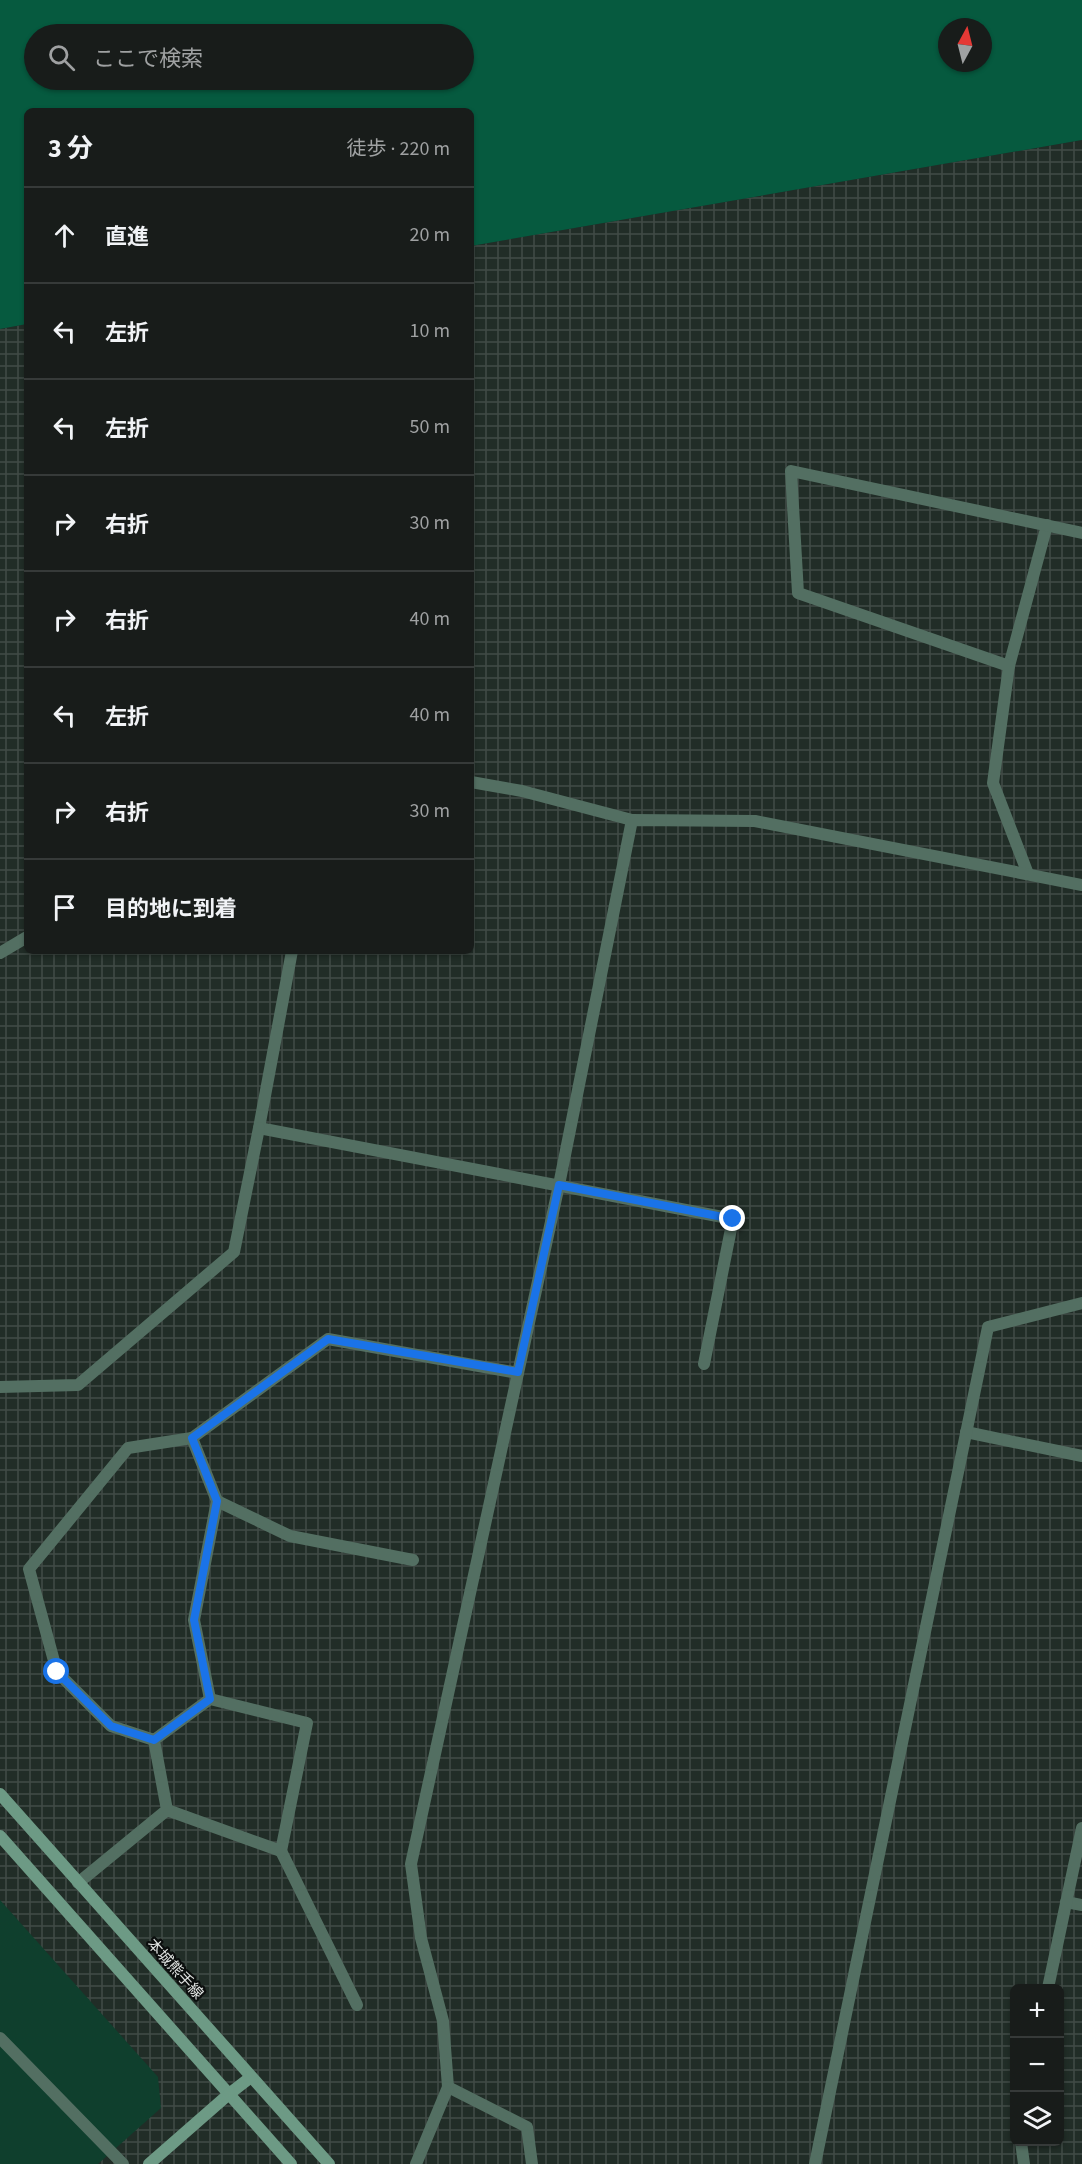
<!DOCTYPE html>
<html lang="ja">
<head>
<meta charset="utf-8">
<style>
	body { margin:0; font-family:"Source Sans 3","Noto Sans JP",sans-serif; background:#252927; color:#f1f3f6 }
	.controls { position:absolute; right:18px; bottom:18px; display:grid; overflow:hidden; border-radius:9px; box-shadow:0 2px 4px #0004 }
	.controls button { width:54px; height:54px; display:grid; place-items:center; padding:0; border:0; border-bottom:2px solid #363a39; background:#181c1a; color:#f1f3f6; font:30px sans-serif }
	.compass { position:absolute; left:938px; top:18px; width:54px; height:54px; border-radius:50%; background:#181c1a; box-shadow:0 2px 4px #0004; rotate:7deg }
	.stop { position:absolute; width:18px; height:18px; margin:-14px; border:4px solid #1a73e8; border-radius:50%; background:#fff }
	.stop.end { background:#1a73e8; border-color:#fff; box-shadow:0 2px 6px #0008 }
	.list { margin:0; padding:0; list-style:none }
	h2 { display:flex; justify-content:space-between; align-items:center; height:78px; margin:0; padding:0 24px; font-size:26px }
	h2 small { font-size:20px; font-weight:400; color:#9fa1a2 }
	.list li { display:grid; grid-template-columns:39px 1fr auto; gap:18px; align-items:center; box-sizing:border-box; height:96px; padding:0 24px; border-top:2px solid #363a39 }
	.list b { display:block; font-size:22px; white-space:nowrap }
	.list em { font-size:20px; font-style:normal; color:#9fa1a2 }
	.icon { flex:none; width:33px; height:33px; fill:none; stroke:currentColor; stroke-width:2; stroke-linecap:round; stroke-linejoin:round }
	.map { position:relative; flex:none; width:1082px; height:2164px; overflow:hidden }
	.search { position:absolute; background:#181c1a; box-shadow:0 2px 4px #0004; left:24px; top:24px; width:450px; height:66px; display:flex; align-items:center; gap:15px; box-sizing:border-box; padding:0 21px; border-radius:33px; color:#9fa1a2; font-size:22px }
	.panel { position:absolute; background:#181c1a; box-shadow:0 2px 4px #0004; left:24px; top:108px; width:450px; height:846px; border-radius:9px }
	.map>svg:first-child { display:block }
</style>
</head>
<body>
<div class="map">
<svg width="1082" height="2164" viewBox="0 0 1082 2164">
	<defs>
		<pattern id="industrial-grid" width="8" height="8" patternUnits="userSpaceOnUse" patternTransform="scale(1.5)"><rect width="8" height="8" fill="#212d27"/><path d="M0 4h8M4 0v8" fill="none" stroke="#414b46"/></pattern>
	</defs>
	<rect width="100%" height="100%" fill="#202523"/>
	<path fill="url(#industrial-grid)" fill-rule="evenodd" d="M 1082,140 L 1082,2164 L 0,2164 L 0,329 L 27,324 L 27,951 L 471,951 L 471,246 ZM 1014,1988 L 1060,1988 L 1060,2142 L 1014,2142 Z"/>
	<polygon fill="#0f3f2d" points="0,1900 158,2077 161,2108 98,2164 0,2164"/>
	<path fill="#065a3f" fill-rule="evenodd" d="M 0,0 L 1082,0 L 1082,140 L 471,246 L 471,111 L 27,111 L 27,324 L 0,329 ZM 947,27 L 983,27 L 983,63 L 947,63 ZM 34,34 L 464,34 L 464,80 L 34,80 Z"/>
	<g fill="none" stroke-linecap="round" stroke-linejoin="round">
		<g stroke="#536f62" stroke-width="12">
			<polyline points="1009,666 1047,525"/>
			<polyline points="471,782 522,791 632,820"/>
			<polyline points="1028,874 993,783 1009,666 798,593 791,471 1082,533"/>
			<polyline points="292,951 259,1128 733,1219 704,1364"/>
			<polyline points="0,953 27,937"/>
			<polyline points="0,1387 78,1385 234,1252 259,1128"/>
			<polyline points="966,1432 1082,1456"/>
			<polyline points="217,1501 290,1536 413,1560"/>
			<polyline points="210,1699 194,1620 217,1501 192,1438 328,1339 518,1373"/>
			<polyline points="154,1740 111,1726 57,1672 29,1569 128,1448 192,1438"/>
			<polyline points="281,1851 357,2005"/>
			<polyline points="78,1883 167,1810 281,1851 307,1723 210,1699 154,1740 167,1810"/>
			<polyline points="1066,1902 1082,1905"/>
			<polyline points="1048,1988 1082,1828"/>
			<polyline points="0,2038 123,2164"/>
			<polyline points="1021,2142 1024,2164"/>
			<polyline points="815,2164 988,1327 1082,1303"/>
		</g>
		<g stroke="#536f62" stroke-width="12">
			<polyline points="448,2087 527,2127 532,2164"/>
			<polyline points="416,2164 448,2087 443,2021 421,1938 411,1864 559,1185 632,820 755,821 1082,885"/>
		</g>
		<g stroke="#6d9a85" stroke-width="12">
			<polyline points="0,1794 329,2164"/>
			<polyline points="0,1836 291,2164"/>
			<polyline points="149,2164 229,2094 251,2077"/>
		</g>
	</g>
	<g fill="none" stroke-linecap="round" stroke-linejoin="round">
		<polyline stroke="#1a73e8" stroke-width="8" points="57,1672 111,1726 154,1740 210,1699 194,1620 217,1501 192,1438 328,1339 518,1372 559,1185 733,1219"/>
	</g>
	<g text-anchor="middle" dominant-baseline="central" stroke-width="4.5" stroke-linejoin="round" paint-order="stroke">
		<g font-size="15" fill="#e0e3e1" stroke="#0b0e0d">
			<text transform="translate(175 1969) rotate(48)">本城熊手線</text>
		</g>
	</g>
</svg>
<div class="controls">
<button>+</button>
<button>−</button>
<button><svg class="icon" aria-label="layers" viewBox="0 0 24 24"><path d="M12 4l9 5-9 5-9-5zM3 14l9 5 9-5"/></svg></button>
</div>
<svg class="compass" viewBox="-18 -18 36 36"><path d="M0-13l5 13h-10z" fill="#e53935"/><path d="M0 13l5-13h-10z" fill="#9fa1a2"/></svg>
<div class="stop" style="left:57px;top:1672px"></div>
<div class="stop end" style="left:733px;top:1219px"></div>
<div class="search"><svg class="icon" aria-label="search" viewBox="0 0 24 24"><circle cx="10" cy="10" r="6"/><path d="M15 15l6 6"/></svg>ここで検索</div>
<section class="panel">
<h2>3 分<small>徒歩 · 220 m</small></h2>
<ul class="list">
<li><svg class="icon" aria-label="ahead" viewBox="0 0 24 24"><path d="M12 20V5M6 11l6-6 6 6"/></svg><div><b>直進</b></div><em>20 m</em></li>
<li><svg class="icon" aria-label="left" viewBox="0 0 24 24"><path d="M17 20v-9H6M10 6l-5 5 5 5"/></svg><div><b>左折</b></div><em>10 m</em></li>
<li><svg class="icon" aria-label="left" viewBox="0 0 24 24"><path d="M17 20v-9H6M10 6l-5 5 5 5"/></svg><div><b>左折</b></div><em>50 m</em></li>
<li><svg class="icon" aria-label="right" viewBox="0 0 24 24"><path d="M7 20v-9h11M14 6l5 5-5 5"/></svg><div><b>右折</b></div><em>30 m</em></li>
<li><svg class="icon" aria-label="right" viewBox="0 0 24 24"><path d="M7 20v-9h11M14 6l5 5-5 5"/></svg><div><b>右折</b></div><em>40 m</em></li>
<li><svg class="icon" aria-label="left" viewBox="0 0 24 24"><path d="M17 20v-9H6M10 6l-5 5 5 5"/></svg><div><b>左折</b></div><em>40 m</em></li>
<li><svg class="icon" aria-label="right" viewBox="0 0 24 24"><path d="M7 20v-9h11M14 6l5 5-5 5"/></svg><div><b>右折</b></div><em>30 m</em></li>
<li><svg class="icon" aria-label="arrive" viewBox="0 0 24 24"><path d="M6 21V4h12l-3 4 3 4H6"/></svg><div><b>目的地に到着</b></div></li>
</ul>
</section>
</div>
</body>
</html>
